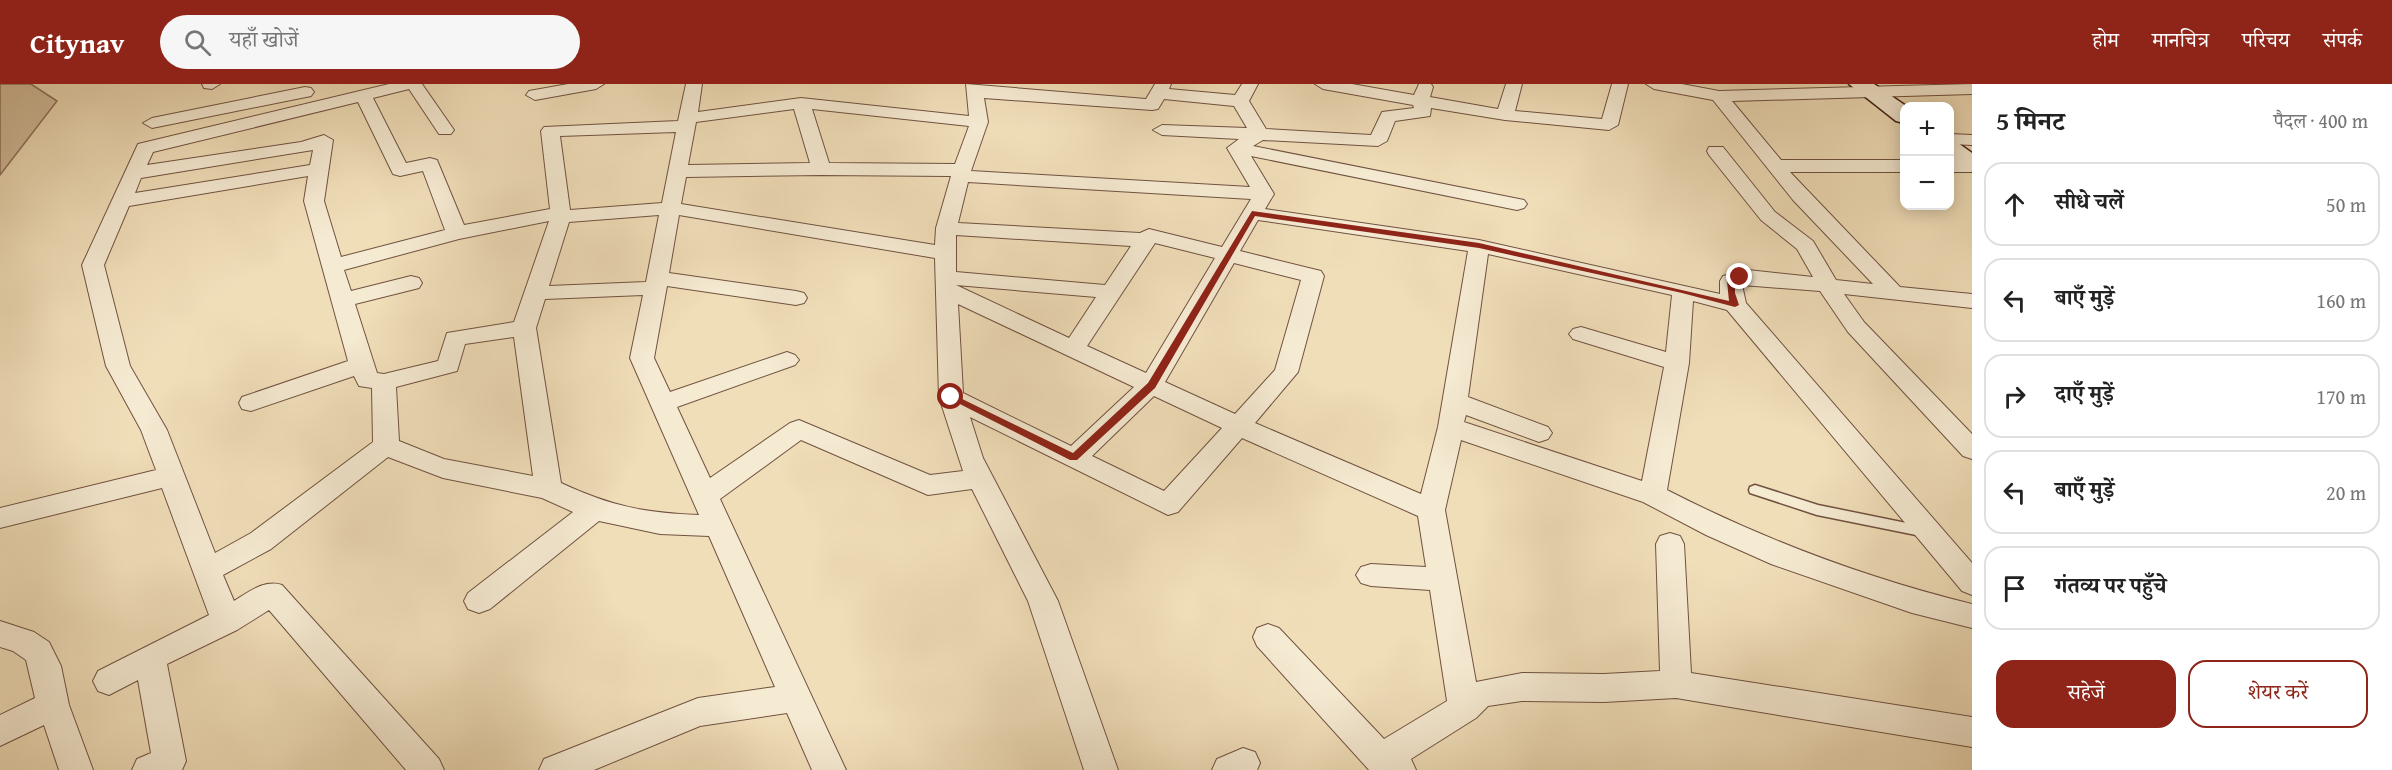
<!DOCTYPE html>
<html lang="hi">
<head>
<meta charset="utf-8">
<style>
	body { margin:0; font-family:"Gentium Book Plus","Noto Serif Devanagari",serif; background:#f6f6f6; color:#222 }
	.controls { position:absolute; right:18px; top:18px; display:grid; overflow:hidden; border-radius:12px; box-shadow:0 3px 15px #0003 }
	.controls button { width:54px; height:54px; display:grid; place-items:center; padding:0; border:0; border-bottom:2px solid #e0e0e0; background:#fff; color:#222; font:30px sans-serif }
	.stop { position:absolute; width:18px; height:18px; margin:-14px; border:4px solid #8f2418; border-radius:50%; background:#fff }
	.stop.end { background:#8f2418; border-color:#fff; box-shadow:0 2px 6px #0008 }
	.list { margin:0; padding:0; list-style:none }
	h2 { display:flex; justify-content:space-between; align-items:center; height:78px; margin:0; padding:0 24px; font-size:26px }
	h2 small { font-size:20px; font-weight:400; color:#767676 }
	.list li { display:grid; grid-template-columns:39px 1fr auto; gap:18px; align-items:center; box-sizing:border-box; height:84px; margin:0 12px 12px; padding:0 12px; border:2px solid #e0e0e0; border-radius:18px }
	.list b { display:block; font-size:22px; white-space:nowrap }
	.list em { font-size:20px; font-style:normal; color:#767676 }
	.actions { display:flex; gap:12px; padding:18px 24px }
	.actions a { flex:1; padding:14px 0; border:2px solid #8f2418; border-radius:18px; text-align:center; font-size:21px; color:#8f2418 }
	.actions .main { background:#8f2418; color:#fff }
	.icon { flex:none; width:33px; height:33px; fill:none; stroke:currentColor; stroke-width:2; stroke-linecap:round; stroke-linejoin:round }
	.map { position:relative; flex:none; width:1972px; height:686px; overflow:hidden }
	header { display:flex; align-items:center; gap:36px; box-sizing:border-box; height:84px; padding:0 30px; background:#8f2418; color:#fff }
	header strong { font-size:28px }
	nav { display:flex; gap:33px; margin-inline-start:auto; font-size:21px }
	.search { width:420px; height:54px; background:#f6f6f6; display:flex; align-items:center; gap:15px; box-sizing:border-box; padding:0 21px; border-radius:33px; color:#767676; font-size:22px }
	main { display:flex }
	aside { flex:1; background:#fff }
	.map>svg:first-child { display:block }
</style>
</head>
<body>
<header>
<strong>Citynav</strong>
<div class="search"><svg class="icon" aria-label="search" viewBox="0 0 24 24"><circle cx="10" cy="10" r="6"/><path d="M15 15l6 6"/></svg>यहाँ खोजें</div>
<nav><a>होम</a><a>मानचित्र</a><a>परिचय</a><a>संपर्क</a></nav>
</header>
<main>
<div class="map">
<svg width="1972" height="686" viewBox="0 0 1972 686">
	<rect width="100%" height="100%" fill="#f0deb9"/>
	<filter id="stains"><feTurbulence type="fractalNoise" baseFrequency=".00333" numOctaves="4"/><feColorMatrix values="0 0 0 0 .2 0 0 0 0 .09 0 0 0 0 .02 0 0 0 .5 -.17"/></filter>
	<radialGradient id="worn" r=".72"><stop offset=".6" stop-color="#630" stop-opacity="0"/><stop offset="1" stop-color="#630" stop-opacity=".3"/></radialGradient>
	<polygon fill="#d3be9d" stroke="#8d715a" stroke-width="1.5" points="0,0 31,0 57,17 0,91"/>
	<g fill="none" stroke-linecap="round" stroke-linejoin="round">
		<defs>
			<polygon id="lane" points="1755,401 1818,421 1926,443 1931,444 1933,448 1931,452 1926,453 1817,431 1750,409 1749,406 1750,403"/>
			<g id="street">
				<polygon points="202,0 220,0 212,5 204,4"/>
				<path d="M 389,0 L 422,0 L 454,46 L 451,50 L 439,50 L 409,5 L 373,14 L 406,79 L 430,74 L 437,76 L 464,141 L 550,125 L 541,47 L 544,43 L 678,37 L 686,0 L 702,0 L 698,28 L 801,14 L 969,32 L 966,0 L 1146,15 L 1155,0 L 1171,0 L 1169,5 L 1235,11 L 1242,0 L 1258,0 L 1249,17 L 1266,45 L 1371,51 L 1382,28 L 1414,24 L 1413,21 L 1323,5 L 1315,0 L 1352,0 L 1414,11 L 1419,0 L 1431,0 L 1433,3 L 1430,13 L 1498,25 L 1506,0 L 1522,0 L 1515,27 L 1602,35 L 1612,0 L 1628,0 L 1618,41 L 1609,46 L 1505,36 L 1431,24 L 1430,32 L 1395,37 L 1387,57 L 1378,62 L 1263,56 L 1253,62 L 1524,116 L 1527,120 L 1524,124 L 1517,126 L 1251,72 L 1274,110 L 1265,125 L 1479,156 L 1720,210 L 1720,197 L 1723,192 L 1748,186 L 1813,193 L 1797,165 L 1761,136 L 1709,71 L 1707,67 L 1709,63 L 1723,63 L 1775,128 L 1813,157 L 1836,196 L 1873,200 L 1793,116 L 1713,16 L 1654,5 L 1646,0 L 1682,0 L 1719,7 L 1972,0 L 1972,10 L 1732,17 L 1781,76 L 1904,76 L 1904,88 L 1790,88 L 1900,203 L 1972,210 L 1972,224 L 1844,210 L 1864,238 L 1972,350 L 1972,375 L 1963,372 L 1848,248 L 1820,207 L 1742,201 L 1746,219 L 1972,479 L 1972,511 L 1962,507 L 1727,226 L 1693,217 L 1689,279 L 1667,406 C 1765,456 1866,494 1972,520 L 1972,544 L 1912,529 L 1771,480 L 1706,451 L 1643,418 L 1461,356 L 1445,426 L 1476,598 L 1522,589 L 1604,590 L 1660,587 L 1656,460 L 1660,452 L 1670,449 L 1680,452 L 1684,460 L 1691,589 L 1972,633 L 1972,663 L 1676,614 L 1604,618 L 1522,617 L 1488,622 L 1476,634 L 1411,675 L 1416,686 L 1369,686 L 1257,562 L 1253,553 L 1257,544 L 1268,540 L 1279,544 L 1384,655 L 1447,617 L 1430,506 L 1371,502 L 1361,499 L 1356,491 L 1361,483 L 1371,480 L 1426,483 L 1418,432 L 1242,354 L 1178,428 L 1168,431 L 970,333 L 983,374 L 1058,517 L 1118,686 L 1084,686 L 1028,517 L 972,405 L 928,411 L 801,356 L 720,415 L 846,686 L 812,686 L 787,629 L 700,642 L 594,686 L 539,686 L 544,675 L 698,614 L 775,603 L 709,452 L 660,450 L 599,437 L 490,525 L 479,529 L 468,525 L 464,517 L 468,509 L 573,428 L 542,414 L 443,394 L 388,373 L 271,465 L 223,491 L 234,517 C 249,508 264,495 282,501 L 439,675 L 444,686 L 406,686 L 269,526 L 237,546 L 167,580 L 186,677 L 182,686 L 132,686 L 137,675 L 151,669 L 138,596 L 109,611 L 98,607 L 93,597 L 98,587 L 209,531 L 162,404 L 0,444 L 0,424 L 156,386 L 141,346 L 106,282 L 82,181 L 138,60 ZM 984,14 L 1152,26 L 1158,25 L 1164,15 L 1234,22 L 1247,44 L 1162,41 L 1153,46 L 1162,51 L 1239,55 L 1227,64 L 1250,103 L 971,87 L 988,38 ZM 358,18 L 393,90 L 400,92 L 423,87 L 445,146 L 341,173 L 324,117 L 333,56 L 324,51 L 301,58 L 147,81 L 153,68 ZM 794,25 L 810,79 L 688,81 L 696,38 ZM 812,25 L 969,42 L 955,80 L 829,79 ZM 676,48 L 662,119 L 570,126 L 560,52 ZM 313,66 L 310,81 L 135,109 L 141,94 ZM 821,91 L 951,92 L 936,144 L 935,161 L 681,120 L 686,93 ZM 308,92 L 304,117 L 348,277 L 242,313 L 239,319 L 242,325 L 251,327 L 354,292 L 359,302 L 372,304 L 373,358 L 251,449 L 215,469 L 167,346 L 130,282 L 104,181 L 129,122 ZM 968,98 L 1251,115 L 1222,163 L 1149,145 L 1140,149 L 958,139 ZM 659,131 L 646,198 L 549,202 L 569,138 ZM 679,131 L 935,174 L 939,313 L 963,387 L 930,391 L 799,336 L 790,339 L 710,394 L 677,323 L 795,281 L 799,276 L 795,271 L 787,268 L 670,308 L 654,274 L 667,202 L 796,221 L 804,219 L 807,214 L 804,209 L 796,207 L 669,189 ZM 1258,136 L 1468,167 L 1438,343 L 1421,410 L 1255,339 L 1298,288 L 1324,192 L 1321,187 L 1240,167 ZM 549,137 L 514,238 L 447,249 L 438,277 L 384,290 L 377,289 L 355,220 L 419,204 L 422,199 L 419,194 L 411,192 L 351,207 L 344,186 L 459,155 ZM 956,151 L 1131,162 L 1105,201 L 956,188 ZM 1155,159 L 1215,174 L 1146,289 L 1087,262 ZM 1488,170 L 1672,211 L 1666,268 L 1581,243 L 1573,245 L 1569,250 L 1573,255 L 1664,283 L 1642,397 L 1464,338 L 1466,331 L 1539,358 L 1548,355 L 1552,349 L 1548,343 L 1468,313 ZM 1234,179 L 1301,196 L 1275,286 L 1235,330 L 1165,298 ZM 956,201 L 1096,213 L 1069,254 ZM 643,211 L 630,274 L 699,431 C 645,429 610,422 561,399 L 536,244 L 545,215 ZM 958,220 L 1134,303 L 1071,362 L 963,309 ZM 514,253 L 533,392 L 444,375 L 399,357 L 396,303 L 457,287 L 465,260 ZM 1154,312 L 1222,344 L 1164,407 L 1092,372 Z"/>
				<polygon points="568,0 604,0 596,5 535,16 526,11 529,7"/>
				<polygon points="305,3 311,4 314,8 311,12 152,44 143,39 152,34"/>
				<polygon points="1950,50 1972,51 1972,61 1950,60"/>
				<rect x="1950" y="76" width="22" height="12"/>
				<polygon points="0,537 34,548 49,558 61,582 69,621 93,686 59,686 44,641 0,662 0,631 35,614 26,576 13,567 0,563"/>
				<polygon points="1243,664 1255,668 1260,679 1257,686 1212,686 1217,675"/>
			</g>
			<g id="secondary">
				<polygon points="1849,0 1874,0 1906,22 1904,39 1896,37"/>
				<polygon points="1950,57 1958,59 1972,69 1972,87 1963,85 1950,75"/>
			</g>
		</defs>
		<use href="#lane" stroke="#715240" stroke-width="3"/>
		<use href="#street" stroke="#715240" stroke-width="2"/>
		<use href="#secondary" stroke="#472417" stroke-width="3"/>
		<use href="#lane" fill="#f5ead2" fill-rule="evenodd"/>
		<use href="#street" fill="#f5ead2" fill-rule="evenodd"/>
		<use href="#secondary" fill="#f5ead2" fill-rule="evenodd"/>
	</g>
	<polygon fill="#8f2418" points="1252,127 1479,159 1729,217 1727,197 1740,191 1744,193 1735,198 1735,209 1739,221 1735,223 1682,209 1479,164 1255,132 1155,304 1077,376 1070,376 946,313 954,311 1073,369 1148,299"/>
	<rect width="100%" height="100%" filter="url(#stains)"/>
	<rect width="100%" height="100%" fill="url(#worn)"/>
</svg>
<div class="controls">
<button>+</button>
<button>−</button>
</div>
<div class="stop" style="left:951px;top:313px"></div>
<div class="stop end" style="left:1740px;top:193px"></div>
</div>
<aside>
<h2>5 मिनट<small>पैदल · 400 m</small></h2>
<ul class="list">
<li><svg class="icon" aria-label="ahead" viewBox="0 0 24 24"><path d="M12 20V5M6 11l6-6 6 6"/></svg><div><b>सीधे चलें</b></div><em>50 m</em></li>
<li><svg class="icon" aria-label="left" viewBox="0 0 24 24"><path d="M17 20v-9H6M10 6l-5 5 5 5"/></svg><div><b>बाएँ मुड़ें</b></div><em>160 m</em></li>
<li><svg class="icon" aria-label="right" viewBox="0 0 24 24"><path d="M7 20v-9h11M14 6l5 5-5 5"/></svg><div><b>दाएँ मुड़ें</b></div><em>170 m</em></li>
<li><svg class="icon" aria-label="left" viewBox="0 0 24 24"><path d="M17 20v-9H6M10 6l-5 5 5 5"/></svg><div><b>बाएँ मुड़ें</b></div><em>20 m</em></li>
<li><svg class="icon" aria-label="arrive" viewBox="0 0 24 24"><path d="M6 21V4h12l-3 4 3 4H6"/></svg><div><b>गंतव्य पर पहुँचे</b></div></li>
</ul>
<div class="actions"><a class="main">सहेजें</a><a>शेयर करें</a></div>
</aside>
</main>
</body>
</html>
